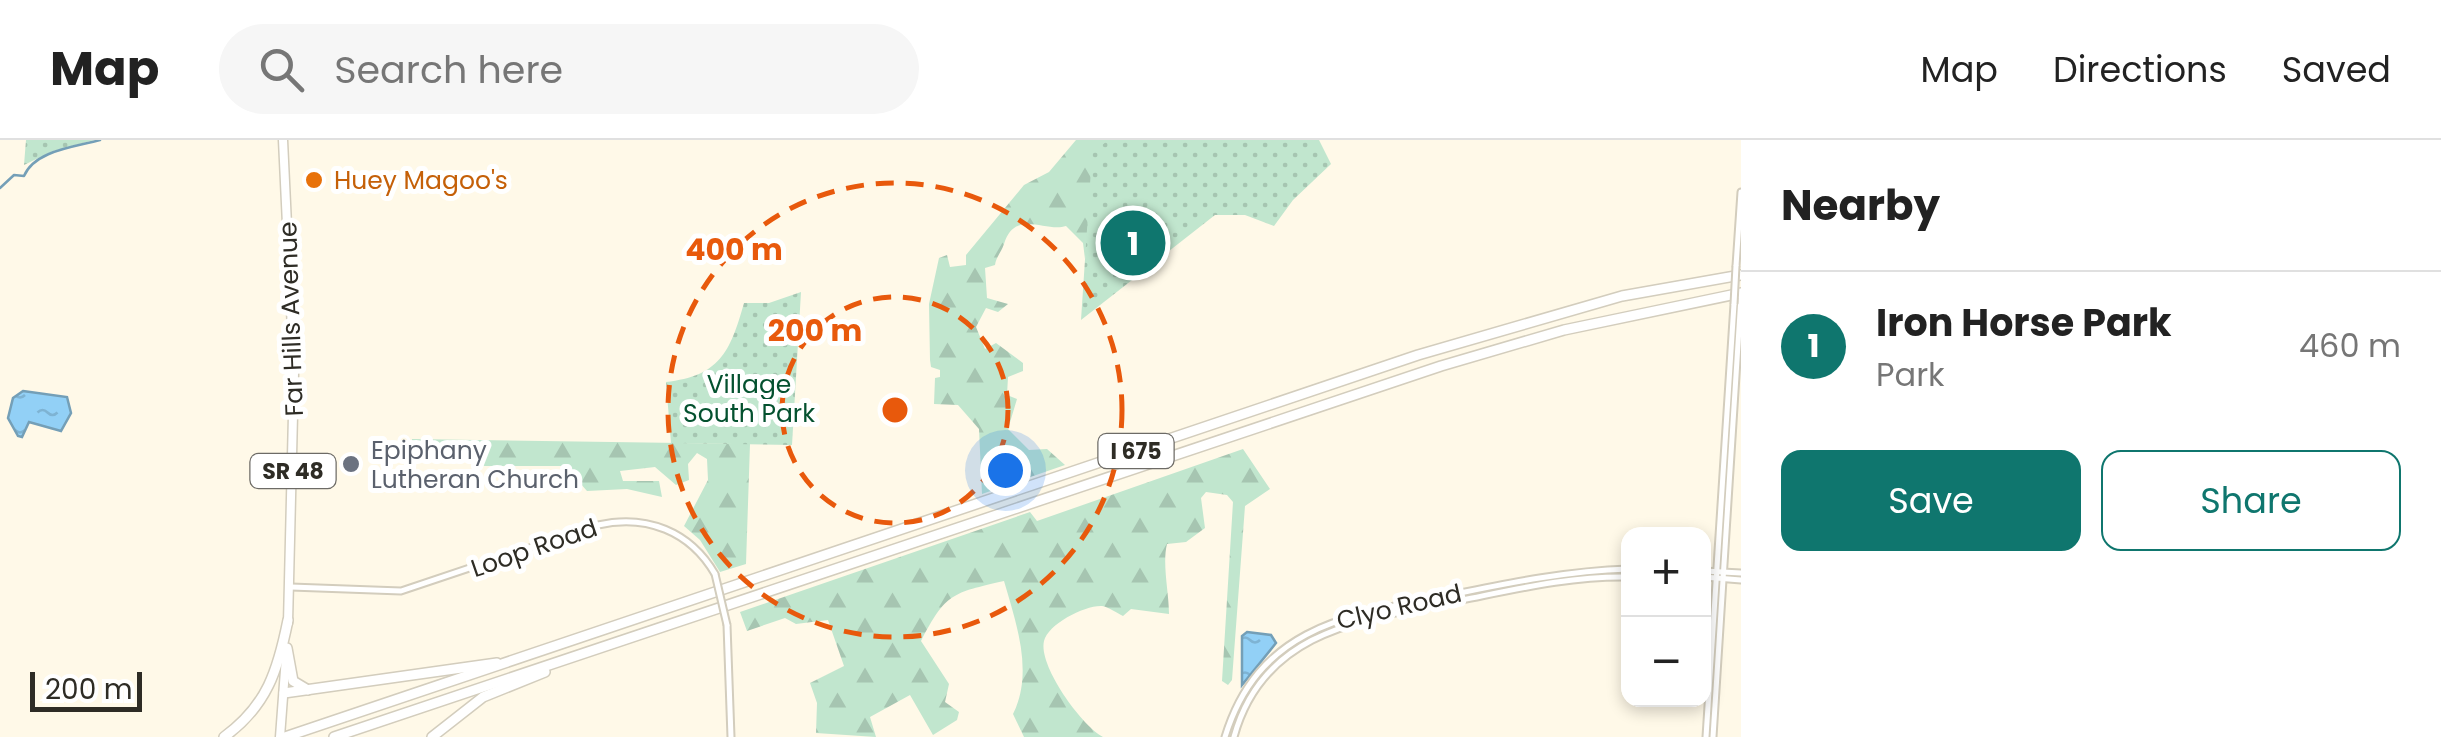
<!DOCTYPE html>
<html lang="en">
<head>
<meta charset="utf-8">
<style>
	body { margin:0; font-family:Poppins,sans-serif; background:#f6f6f6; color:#222 }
	.controls { position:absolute; right:30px; bottom:30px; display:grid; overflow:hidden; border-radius:20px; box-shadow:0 5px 15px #0003 }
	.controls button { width:90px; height:90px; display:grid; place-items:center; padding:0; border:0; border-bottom:2px solid #e0e0e0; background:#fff; color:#222; font:50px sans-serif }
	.scale { position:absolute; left:30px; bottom:25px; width:112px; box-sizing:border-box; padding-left:10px; border:5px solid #2e2c25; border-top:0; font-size:28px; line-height:35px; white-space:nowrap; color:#2e2c25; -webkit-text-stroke:8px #fff; paint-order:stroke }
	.you { position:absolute; left:1005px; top:330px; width:35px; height:35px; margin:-25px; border:8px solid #fff; border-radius:50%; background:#1a73e8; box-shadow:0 0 0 15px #1a73e833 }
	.badge { display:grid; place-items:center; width:65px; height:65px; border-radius:50%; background:#0f766e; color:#fff; font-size:32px; font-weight:700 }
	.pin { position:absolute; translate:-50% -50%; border:5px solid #fff; box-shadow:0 2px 10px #0006 }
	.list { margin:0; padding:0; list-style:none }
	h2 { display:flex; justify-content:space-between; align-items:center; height:130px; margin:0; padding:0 40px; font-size:42px }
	h2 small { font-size:32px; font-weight:400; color:#767676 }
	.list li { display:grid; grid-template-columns:65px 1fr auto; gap:30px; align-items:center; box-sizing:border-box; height:150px; padding:0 40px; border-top:2px solid #e0e0e0 }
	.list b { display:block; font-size:38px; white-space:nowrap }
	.list p { margin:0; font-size:32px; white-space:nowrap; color:#767676 }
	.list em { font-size:32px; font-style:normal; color:#767676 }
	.actions { display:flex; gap:20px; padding:30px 40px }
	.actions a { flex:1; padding:22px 0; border:2px solid #0f766e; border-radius:20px; text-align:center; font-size:35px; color:#0f766e }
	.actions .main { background:#0f766e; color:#fff }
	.icon { flex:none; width:55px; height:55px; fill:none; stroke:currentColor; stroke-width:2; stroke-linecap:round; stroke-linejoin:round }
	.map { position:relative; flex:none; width:1741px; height:597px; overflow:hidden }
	header { display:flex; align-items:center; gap:60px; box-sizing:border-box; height:140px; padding:0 50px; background:#fff; border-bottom:2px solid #e0e0e0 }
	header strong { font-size:48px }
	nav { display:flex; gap:55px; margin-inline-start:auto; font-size:35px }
	.search { width:700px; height:90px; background:#f6f6f6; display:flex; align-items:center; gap:25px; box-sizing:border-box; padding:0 35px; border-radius:55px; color:#767676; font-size:38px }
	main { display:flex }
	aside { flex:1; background:#fff }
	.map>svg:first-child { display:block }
</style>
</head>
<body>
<header>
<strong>Map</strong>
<div class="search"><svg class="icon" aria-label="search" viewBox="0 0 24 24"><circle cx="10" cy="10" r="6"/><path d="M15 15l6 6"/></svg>Search here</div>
<nav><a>Map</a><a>Directions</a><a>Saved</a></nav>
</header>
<main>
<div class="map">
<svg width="1741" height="597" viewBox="0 0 1741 597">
	<defs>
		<pattern id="forest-firs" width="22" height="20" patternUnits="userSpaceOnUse" patternTransform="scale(2.5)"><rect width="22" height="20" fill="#c1e6ce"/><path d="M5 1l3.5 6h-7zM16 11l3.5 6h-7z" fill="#a6c5b1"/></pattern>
		<pattern id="park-dots" width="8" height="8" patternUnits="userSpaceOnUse" patternTransform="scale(2.5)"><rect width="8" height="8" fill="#c1e6ce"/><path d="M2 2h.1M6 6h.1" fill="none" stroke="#a6c5b1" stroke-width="1.8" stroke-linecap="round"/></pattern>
		<pattern id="water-ripples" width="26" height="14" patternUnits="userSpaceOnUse" patternTransform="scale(2.5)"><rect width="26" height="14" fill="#92d0f6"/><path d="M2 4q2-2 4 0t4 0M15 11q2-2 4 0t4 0" fill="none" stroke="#7eb3d3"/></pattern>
	</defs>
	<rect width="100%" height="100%" fill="#fff9e8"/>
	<g fill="url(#forest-firs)">
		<path d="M 1076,0 L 1115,0 L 1085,119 L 1083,103 L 1066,86 C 1046,93 1015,68 1004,104 C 1001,113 996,117 995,125 L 985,128 L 987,158 L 1008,164 L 998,172 L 986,168 L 976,187 L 985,209 L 996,203 L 1023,223 L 1023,231 L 1008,237 L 1007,255 L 1017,259 L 1008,289 L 1029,310 L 1047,309 L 1065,325 L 982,354 L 979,289 L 958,265 L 934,264 L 935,238 L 940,237 L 940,230 L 931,227 L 930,220 L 929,164 L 939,118 L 947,115 L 950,127 L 966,125 L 966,115 L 1024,45 L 1049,32 Z"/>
		<polygon points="412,299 750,304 746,424 720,432 700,400 684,386 708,340 707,319 697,313 688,324 689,340 676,345 655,327 620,331 623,341 659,341 662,357 627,349 587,351 565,326 484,326 474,316 411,313"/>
		<path d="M 1243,309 L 1270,349 L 1245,366 L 1232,540 L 1228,545 L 1222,541 L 1233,362 L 1227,355 L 1206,352 L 1201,358 L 1205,388 L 1186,402 L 1167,404 C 1162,424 1169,452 1169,474 L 1131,469 L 1123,476 C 1117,473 1108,467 1102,466 C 1085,465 1048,484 1044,501 C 1038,526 1082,586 1103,597 L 1024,597 L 1013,574 C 1034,532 1016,483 1004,441 C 952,453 946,453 921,501 L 949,544 L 945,562 L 959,572 L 957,580 L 933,595 L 910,555 L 870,577 L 876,597 L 816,593 L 817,563 L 810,543 L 844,526 L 828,480 L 796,484 L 785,478 L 747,491 L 740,472 L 1030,372 L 1037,381 Z"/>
	</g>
	<g fill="url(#park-dots)">
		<polygon points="26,0 94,0 53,11 24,25"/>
		<polygon points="1108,0 1319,0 1331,24 1293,60 1274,86 1245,75 1215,75 1081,180 1092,14"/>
		<path d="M 801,152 L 792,305 L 671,303 L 666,242 C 719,236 730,213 744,163 L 769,163 Z"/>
	</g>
	<g fill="url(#water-ripples)" stroke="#749fb7" stroke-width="2.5">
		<polygon points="23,251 67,257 71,273 61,291 29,282 22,297 18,296 8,278 13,258"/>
		<polygon points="1247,492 1271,495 1276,503 1242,545 1242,496"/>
	</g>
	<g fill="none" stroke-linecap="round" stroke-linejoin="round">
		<path stroke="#749fb7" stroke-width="2.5" d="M 0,48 L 14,35 L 24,36 C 35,10 76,7 100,0"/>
		<defs>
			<g id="tertiary">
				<polyline points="1736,126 1741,52"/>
				<polyline points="1704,431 1741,433"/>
				<polyline points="1704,437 1741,440"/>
				<path d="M 291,447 L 401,451 L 598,385 C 646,374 690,391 715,434"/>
				<polyline points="727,485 731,597"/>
				<path d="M 1225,597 C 1260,483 1354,474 1455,454 C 1513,442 1569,431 1628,429"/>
				<path d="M 1234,597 C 1264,487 1369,479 1462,460 C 1517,449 1571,436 1628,437"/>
				<polyline points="1706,597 1734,164"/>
				<polyline points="1713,597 1741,157"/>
			</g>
			<g id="primary">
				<polyline points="283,0 294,233 288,483"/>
				<polyline points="280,597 286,517"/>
			</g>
			<g id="motorway">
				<polyline points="287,508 293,541 308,550"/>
				<polyline points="284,553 497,523"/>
				<path d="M 224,597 C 267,566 278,530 288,480"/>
				<polyline points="285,597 1418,215 1622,156 1741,135"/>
				<polyline points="334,597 1441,226 1564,190 1741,153"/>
				<polyline points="432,597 483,557 545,532"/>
			</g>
		</defs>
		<use href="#tertiary" stroke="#d3cdbd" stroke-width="9"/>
		<use href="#primary" stroke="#d3cdbd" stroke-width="11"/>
		<use href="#motorway" stroke="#d3cdbd" stroke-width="12"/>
		<use href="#tertiary" stroke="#fff" stroke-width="5"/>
		<use href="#primary" stroke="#fff" stroke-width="8"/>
		<use href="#motorway" stroke="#fff" stroke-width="9"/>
		<defs>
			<g id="tertiary-bridge">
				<polyline points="1734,164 1736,126"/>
				<polyline points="715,434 727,485"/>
			</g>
		</defs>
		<use href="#tertiary-bridge" stroke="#d3cdbd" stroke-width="9" stroke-linecap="butt"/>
		<use href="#tertiary-bridge" stroke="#fff" stroke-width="5"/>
	</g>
	<g fill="none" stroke="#e8590c" stroke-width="5" stroke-dasharray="18 12">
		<circle cx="895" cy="270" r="113"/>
		<circle cx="895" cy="270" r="227"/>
	</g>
	<circle fill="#e8710a" stroke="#fff" stroke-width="4" cx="314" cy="40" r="10"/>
	<circle fill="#6b7280" stroke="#fff" stroke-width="4" cx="351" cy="324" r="10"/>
	<g text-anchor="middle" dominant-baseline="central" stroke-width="10" stroke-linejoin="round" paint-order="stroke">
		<g fill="#fff" stroke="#6d6b66" stroke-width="2.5">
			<rect x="1098.5" y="294" width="75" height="34" rx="8"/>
			<rect x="250.5" y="314" width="85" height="34" rx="8"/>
		</g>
		<g font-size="22" font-weight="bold" fill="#2e2c25">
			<text x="1136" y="311">I 675</text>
			<text x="293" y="331">SR 48</text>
		</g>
		<g font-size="25" fill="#c56008" stroke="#fff" text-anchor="start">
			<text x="334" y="40">Huey Magoo's</text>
		</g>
		<g font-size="25" fill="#2e2c25" stroke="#fff">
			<text transform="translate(291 179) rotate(-92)">Far Hills Avenue</text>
			<text transform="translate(534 408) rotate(-19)">Loop Road</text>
			<text transform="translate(1399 467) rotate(-13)">Clyo Road</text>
		</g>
		<g font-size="25" fill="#04512f" stroke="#fff">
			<text x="749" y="244">Village<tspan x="749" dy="29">South Park</tspan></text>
		</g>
		<g font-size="25" fill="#5b616d" stroke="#fff" text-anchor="start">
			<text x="371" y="310">Epiphany<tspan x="371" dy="29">Lutheran Church</tspan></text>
		</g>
	</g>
	<circle cx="895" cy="270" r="15" fill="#e8590c" stroke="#fff" stroke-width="5"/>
	<g font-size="30" text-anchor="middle" font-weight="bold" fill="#e8590c" stroke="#fff" stroke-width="10" stroke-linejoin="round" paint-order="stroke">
		<text x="734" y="120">400 m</text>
		<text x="815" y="201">200 m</text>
	</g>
</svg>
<div class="controls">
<button>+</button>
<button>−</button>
</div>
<div class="scale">200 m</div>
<div class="you"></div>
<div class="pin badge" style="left:1133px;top:103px">1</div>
</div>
<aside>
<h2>Nearby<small></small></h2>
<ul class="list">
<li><span class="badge">1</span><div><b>Iron Horse Park</b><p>Park</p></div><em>460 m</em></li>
</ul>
<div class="actions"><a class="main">Save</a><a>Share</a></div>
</aside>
</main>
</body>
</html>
